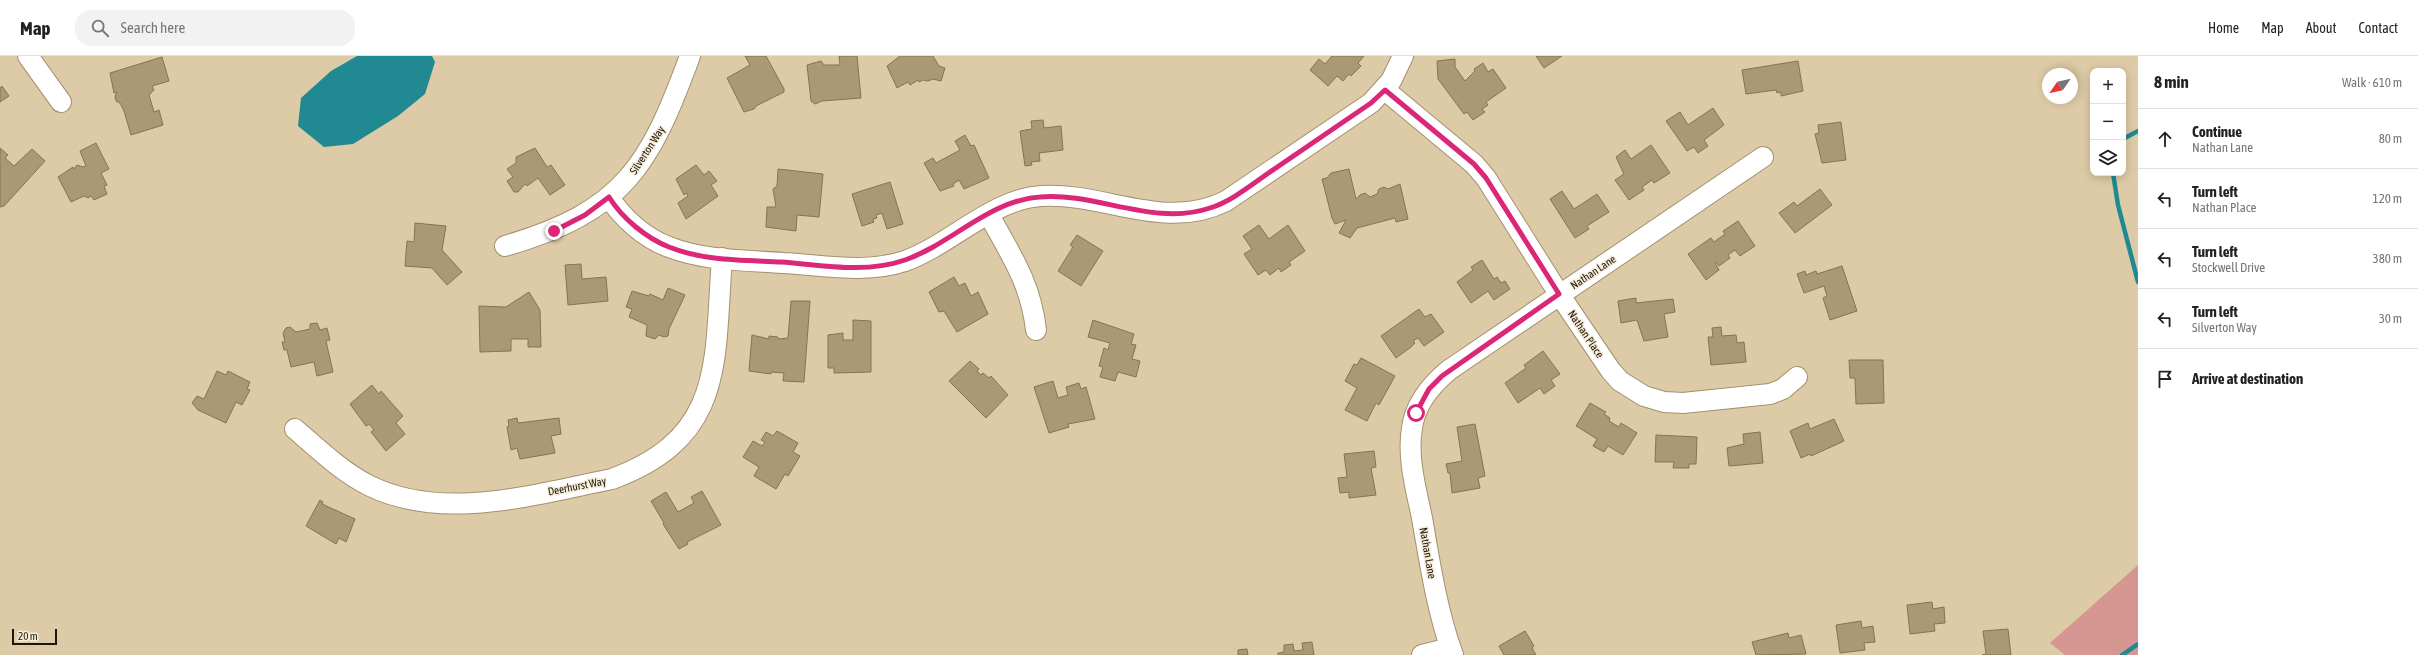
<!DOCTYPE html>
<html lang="en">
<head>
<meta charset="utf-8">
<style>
	body { margin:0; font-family:"Asap Condensed",sans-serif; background:#f2f2f2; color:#222 }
	.controls { position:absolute; right:12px; top:12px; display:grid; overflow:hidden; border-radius:8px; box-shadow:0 2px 10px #0003 }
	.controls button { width:36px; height:36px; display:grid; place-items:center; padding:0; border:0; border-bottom:1px solid #e0e0e0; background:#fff; color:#222; font:20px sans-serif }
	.compass { position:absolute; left:2042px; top:12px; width:36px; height:36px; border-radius:50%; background:#fff; box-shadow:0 2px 10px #0003; rotate:236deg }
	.scale { position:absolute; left:12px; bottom:10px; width:45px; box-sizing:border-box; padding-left:4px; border:2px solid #1e1709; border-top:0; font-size:11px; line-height:14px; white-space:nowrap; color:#1e1709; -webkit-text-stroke:3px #f6ecda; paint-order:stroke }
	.stop { position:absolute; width:12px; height:12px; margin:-9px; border:3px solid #db2777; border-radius:50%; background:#fff }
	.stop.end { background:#db2777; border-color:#fff; box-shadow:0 1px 4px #0008 }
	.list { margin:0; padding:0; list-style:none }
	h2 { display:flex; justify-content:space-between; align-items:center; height:52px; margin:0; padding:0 16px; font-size:17px }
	h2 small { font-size:13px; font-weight:400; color:#767676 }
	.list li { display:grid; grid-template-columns:26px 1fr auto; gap:12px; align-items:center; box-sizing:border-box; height:60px; padding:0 16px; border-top:1px solid #e0e0e0 }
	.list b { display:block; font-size:15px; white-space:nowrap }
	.list p { margin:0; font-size:13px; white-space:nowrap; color:#767676 }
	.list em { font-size:13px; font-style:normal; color:#767676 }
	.icon { flex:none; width:22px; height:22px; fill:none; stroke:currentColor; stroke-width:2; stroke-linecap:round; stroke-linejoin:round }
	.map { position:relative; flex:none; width:2138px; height:599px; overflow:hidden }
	header { display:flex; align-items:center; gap:24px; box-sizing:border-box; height:56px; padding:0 20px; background:#fff; border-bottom:1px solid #e0e0e0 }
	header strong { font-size:19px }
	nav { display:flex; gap:22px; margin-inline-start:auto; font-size:14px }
	.search { width:280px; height:36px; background:#f2f2f2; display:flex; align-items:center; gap:10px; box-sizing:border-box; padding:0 14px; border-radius:16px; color:#767676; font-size:15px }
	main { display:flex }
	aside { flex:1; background:#fff }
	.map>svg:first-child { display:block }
</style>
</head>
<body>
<header>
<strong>Map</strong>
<div class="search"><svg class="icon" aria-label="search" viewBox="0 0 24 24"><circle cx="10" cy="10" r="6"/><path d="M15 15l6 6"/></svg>Search here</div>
<nav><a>Home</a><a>Map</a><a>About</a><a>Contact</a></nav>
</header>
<main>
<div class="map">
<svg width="2138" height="599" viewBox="0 0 2138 599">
	<rect width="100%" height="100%" fill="#ddcaa6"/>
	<polygon fill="#d69692" points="2138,509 2138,599 2065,599 2050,587"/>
	<polygon fill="#208991" points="357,0 432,0 435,6 425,38 398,60 353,88 324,91 298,70 301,42 331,15"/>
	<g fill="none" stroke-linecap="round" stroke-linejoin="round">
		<g stroke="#208991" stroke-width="4.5">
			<polyline points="2123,83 2138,75"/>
			<polyline points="2113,117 2118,149 2138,226"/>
			<polyline points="2122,599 2138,588"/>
		</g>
	</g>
	<g fill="#ab9976" stroke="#857453">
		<polygon points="745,0 766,0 784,33 784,36 756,50 754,53 744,56 727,22 750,9"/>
		<polygon points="839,0 857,0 861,42 822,45 815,48 811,45 807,9 821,5 824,9 840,9"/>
		<polygon points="900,0 933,0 939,10 945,12 941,25 933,23 928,25 923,24 919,26 918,24 910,29 908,26 897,32 887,10"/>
		<polygon points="1332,0 1364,0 1358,7 1361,10 1351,20 1349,18 1343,25 1337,20 1328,30 1310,14 1319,3 1325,8"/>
		<polygon points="1536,0 1562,0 1544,12"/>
		<polygon points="162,1 169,25 152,30 154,34 149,39 154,56 159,54 163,69 131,79 124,55 120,47 116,45 115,40 117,36 114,37 110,17"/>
		<polygon points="1455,3 1455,11 1465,25 1475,15 1474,13 1483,7 1488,16 1493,13 1506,32 1486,46 1488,49 1482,53 1485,56 1473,64 1467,56 1464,58 1438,23 1437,5"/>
		<polygon points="1798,5 1803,35 1781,40 1781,36 1777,37 1776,34 1746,38 1742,14"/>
		<polygon points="2,30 9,40 0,46 0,32"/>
		<polygon points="1713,52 1724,69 1704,84 1708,90 1698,97 1694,91 1687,95 1666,65 1680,56 1688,69"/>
		<polygon points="1043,64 1044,72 1061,70 1063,94 1039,97 1040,105 1031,106 1032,109 1025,110 1020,75 1032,73 1031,65"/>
		<polygon points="1841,66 1846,104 1822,107 1815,78 1819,77 1818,69"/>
		<polygon points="965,79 971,90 974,89 989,122 964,133 959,124 953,128 954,130 940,135 924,107 933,102 936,107 960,94 955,85"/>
		<polygon points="96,87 109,113 101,117 107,129 104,130 107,138 94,144 91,140 88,142 84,140 71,146 58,121 73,111 74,113 77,109 83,111 86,110 80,95"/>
		<polygon points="1651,89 1670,117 1654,127 1652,124 1642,131 1644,134 1629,144 1615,124 1624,118 1616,101 1625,94 1631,103"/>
		<polygon points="0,92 8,99 5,102 14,110 32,93 45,105 4,150 0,151"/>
		<polygon points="535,92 547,111 551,109 565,129 550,139 538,122 527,130 525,128 518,136 514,136 507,125 513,121 507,113 516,107 516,101"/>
		<polygon points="696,109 704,119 709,115 717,125 711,129 718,140 686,163 678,147 688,140 687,137 684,139 676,123"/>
		<polygon points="778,113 823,118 819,161 797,159 796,175 766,171 767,151 776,151 773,133 777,130"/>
		<polygon points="1349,113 1356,143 1360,139 1365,137 1370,141 1377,138 1379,133 1384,131 1388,133 1400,128 1408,163 1396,166 1395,162 1357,172 1350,182 1339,177 1346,164 1335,168 1332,162 1322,123 1327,122 1331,117"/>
		<polygon points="890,126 903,168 887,173 882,157 876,159 877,162 873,163 874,166 862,170 852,138"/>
		<polygon points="1820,133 1832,149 1795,177 1779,157 1794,146 1797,150"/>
		<polygon points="1562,135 1574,153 1597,138 1609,156 1587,170 1589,173 1575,182 1550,143"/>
		<polygon points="1738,165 1755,190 1740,200 1735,194 1728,199 1730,202 1719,210 1716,206 1715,207 1719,214 1706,224 1688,198 1711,182 1714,186 1725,178 1723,175"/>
		<polygon points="415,167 446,170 442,194 462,216 447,229 432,212 405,210 407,185 414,186"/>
		<polygon points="1259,169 1269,183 1288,169 1305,195 1289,206 1291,209 1281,216 1279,212 1270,219 1266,214 1258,219 1244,198 1252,193 1243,180"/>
		<polygon points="1077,179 1103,195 1081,230 1058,215 1073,191 1070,189"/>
		<polygon points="1482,204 1494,223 1497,221 1501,227 1505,225 1510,233 1494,244 1488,235 1471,247 1457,226 1473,214 1471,211"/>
		<polygon points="581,208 582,223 606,221 608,245 568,249 565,209"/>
		<polygon points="1842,210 1857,255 1830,264 1823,242 1827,240 1824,230 1804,237 1797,218 1805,215 1806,219 1816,215 1817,218"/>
		<polygon points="954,221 959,230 965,227 971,240 978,236 988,258 957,276 944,255 939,256 929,236"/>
		<polygon points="668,232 685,239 669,273 668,280 664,281 659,279 655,283 646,280 647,269 629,261 632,253 626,251 632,235 649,240 650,238 663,244"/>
		<polygon points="529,236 540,254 541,291 528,291 528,283 511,283 511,295 480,296 479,250 506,251"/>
		<polygon points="1636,242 1636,247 1673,243 1675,256 1664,258 1668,281 1644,285 1637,264 1621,267 1618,245"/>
		<polygon points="791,245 810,245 804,326 783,325 784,317 771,316 771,318 749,315 752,279 769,283 769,280 778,281 778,283 788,282"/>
		<polygon points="1419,253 1425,261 1431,258 1444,276 1424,290 1418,282 1413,285 1415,287 1411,291 1396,302 1381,280"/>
		<polygon points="853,264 871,265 871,316 834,317 834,312 828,312 828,279 843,277 843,284 853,284"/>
		<polygon points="1093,264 1134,278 1131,288 1136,289 1132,303 1140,305 1136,321 1118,316 1115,325 1100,321 1103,311 1099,310 1104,292 1108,294 1110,287 1088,281"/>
		<polygon points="317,267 320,274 327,272 330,284 326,285 333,316 317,320 314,306 291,311 287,294 284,294 282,286 285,286 283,277 286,272 290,271 296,276 310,273 310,268"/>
		<polygon points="1721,271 1722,280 1736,279 1737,287 1744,286 1746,306 1711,309 1708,281 1713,281 1712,272"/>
		<polygon points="1543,295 1560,318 1551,324 1555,330 1544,338 1540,332 1518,347 1505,327 1526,312 1524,309"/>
		<polygon points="1361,302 1395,320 1379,349 1376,347 1367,365 1345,354 1357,332 1345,325 1354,308 1357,309"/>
		<polygon points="1849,304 1883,304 1884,347 1856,348 1855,322 1850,322"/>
		<polygon points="970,305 979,313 977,315 981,319 983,317 989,322 991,320 1008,339 986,362 949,325"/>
		<polygon points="217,315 226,319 228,315 250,326 247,333 250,334 242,349 236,346 226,367 198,354 192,347 197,340 204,343"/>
		<polygon points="1053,325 1058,342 1068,339 1066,331 1079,327 1081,333 1086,331 1095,363 1068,368 1069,371 1049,377 1034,331"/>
		<polygon points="372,329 379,338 381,335 403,360 396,367 405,378 386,395 371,376 374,374 369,368 366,370 350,348"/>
		<polygon points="1590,347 1606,356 1604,358 1610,362 1609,365 1619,371 1621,367 1637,377 1623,399 1608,390 1604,396 1593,390 1597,383 1576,370"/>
		<polygon points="517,362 518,367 559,362 561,378 551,380 555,397 520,403 517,392 511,394 507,371 509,370 508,364"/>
		<polygon points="1834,363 1844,385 1811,400 1810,398 1801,402 1790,375 1808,367 1810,373"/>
		<polygon points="1475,368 1485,420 1478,422 1480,432 1452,437 1450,417 1448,417 1446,408 1462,405 1457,371"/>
		<polygon points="777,375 798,387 793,396 800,400 788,420 785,418 776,433 754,420 759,411 743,401 753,385 762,390 765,386 761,384 766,376 773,380"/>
		<polygon points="1760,376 1763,407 1729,410 1727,392 1744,388 1743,378"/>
		<polygon points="1656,379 1697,381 1696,408 1689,408 1689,412 1673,412 1674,406 1655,406"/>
		<polygon points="1374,395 1376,411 1371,412 1376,439 1349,442 1349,436 1340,437 1338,422 1347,421 1344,398"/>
		<polygon points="702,435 721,469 687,486 688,488 679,493 663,468 664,467 651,445 666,436 678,456 694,447 691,441"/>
		<polygon points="320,444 323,446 322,448 355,463 346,486 339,482 336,488 306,470"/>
		<polygon points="1932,546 1933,553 1944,551 1945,567 1934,568 1935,575 1910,578 1907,549"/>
		<polygon points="1861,565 1862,572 1873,570 1875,586 1864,587 1865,594 1840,597 1836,569"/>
		<polygon points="2008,573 2011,599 1982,599 1986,598 1983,575"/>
		<polygon points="1525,575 1534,590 1532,592 1536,599 1504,599 1499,590"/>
		<polygon points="1788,577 1789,582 1801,579 1806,598 1756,599 1752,586"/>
		<polygon points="1312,586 1314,599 1278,599 1278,597 1284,596 1284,589 1293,588 1294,595 1303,594 1302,587"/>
		<polygon points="1247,593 1248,599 1238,599 1238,594"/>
	</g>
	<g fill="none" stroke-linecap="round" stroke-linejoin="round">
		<defs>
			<g id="minor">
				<polyline points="28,0 61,46"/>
				<polyline points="1385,34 1474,108 1486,122 1559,238 1611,315 1620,325 1644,340 1664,346 1683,347 1770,338 1783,333 1797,321"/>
				<path d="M 609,141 C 622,162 646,183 669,191 C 705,205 745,204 783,207 C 823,209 866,218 905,205 C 950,189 992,143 1041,140 C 1105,136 1164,176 1226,145 L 1371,47 L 1391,25 L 1403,0"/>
				<path d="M 989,159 C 1011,199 1031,228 1036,274"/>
				<path d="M 505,190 C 624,155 649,111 690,0"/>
				<path d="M 295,373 C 318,393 342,416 370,430 C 444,466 536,438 612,423 C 726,381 714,305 722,202"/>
				<polyline points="1422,599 1450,592"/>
				<path d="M 1453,599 C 1437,555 1430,508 1422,462 C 1416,433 1407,402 1412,372 C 1415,348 1431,329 1449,314 L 1763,101"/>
			</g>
		</defs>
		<use href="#minor" stroke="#a3916f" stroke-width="22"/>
		<use href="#minor" stroke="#fff" stroke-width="20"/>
	</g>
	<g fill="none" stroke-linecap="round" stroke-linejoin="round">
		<path stroke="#db2777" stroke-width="5" d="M 554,175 L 585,159 L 609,141 C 622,162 646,182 669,191 C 704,205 743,204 781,206 C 821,209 865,218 905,204 C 951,188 990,144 1040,141 C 1096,136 1154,171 1210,152 C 1232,145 1251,129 1270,116 C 1304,93 1337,70 1371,47 L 1385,34 L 1474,108 L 1486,122 L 1559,238 L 1442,320 L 1429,333 L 1416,357"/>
	</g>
	<g text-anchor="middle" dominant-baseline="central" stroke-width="3" stroke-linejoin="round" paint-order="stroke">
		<g font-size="11" fill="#1e1709" stroke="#f6ecda">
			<text transform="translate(647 94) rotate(-57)">Silverton Way</text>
			<text transform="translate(1593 216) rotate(-34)">Nathan Lane</text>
			<text transform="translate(1586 278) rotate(56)">Nathan Place</text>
			<text transform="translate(577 430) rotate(-11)">Deerhurst Way</text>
			<text transform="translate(1428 497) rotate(80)">Nathan Lane</text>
		</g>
	</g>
</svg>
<div class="controls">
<button>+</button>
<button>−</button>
<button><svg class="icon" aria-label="layers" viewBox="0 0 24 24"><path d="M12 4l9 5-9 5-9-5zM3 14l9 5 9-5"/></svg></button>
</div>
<svg class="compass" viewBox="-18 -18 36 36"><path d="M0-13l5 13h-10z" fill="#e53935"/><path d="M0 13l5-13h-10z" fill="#767676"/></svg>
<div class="scale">20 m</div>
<div class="stop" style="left:1416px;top:357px"></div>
<div class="stop end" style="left:554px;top:175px"></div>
</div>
<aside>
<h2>8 min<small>Walk · 610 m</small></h2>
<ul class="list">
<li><svg class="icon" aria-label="ahead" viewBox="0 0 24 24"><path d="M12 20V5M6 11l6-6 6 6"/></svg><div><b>Continue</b><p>Nathan Lane</p></div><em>80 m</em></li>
<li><svg class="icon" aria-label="left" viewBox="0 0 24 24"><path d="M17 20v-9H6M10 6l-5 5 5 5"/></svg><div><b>Turn left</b><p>Nathan Place</p></div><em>120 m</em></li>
<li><svg class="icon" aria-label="left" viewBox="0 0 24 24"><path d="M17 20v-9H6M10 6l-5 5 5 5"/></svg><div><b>Turn left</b><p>Stockwell Drive</p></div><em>380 m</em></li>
<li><svg class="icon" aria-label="left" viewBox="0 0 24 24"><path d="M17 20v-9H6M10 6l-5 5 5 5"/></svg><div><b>Turn left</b><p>Silverton Way</p></div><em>30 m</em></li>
<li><svg class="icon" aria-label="arrive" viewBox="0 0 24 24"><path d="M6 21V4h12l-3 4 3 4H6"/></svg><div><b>Arrive at destination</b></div></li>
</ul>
</aside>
</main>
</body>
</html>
